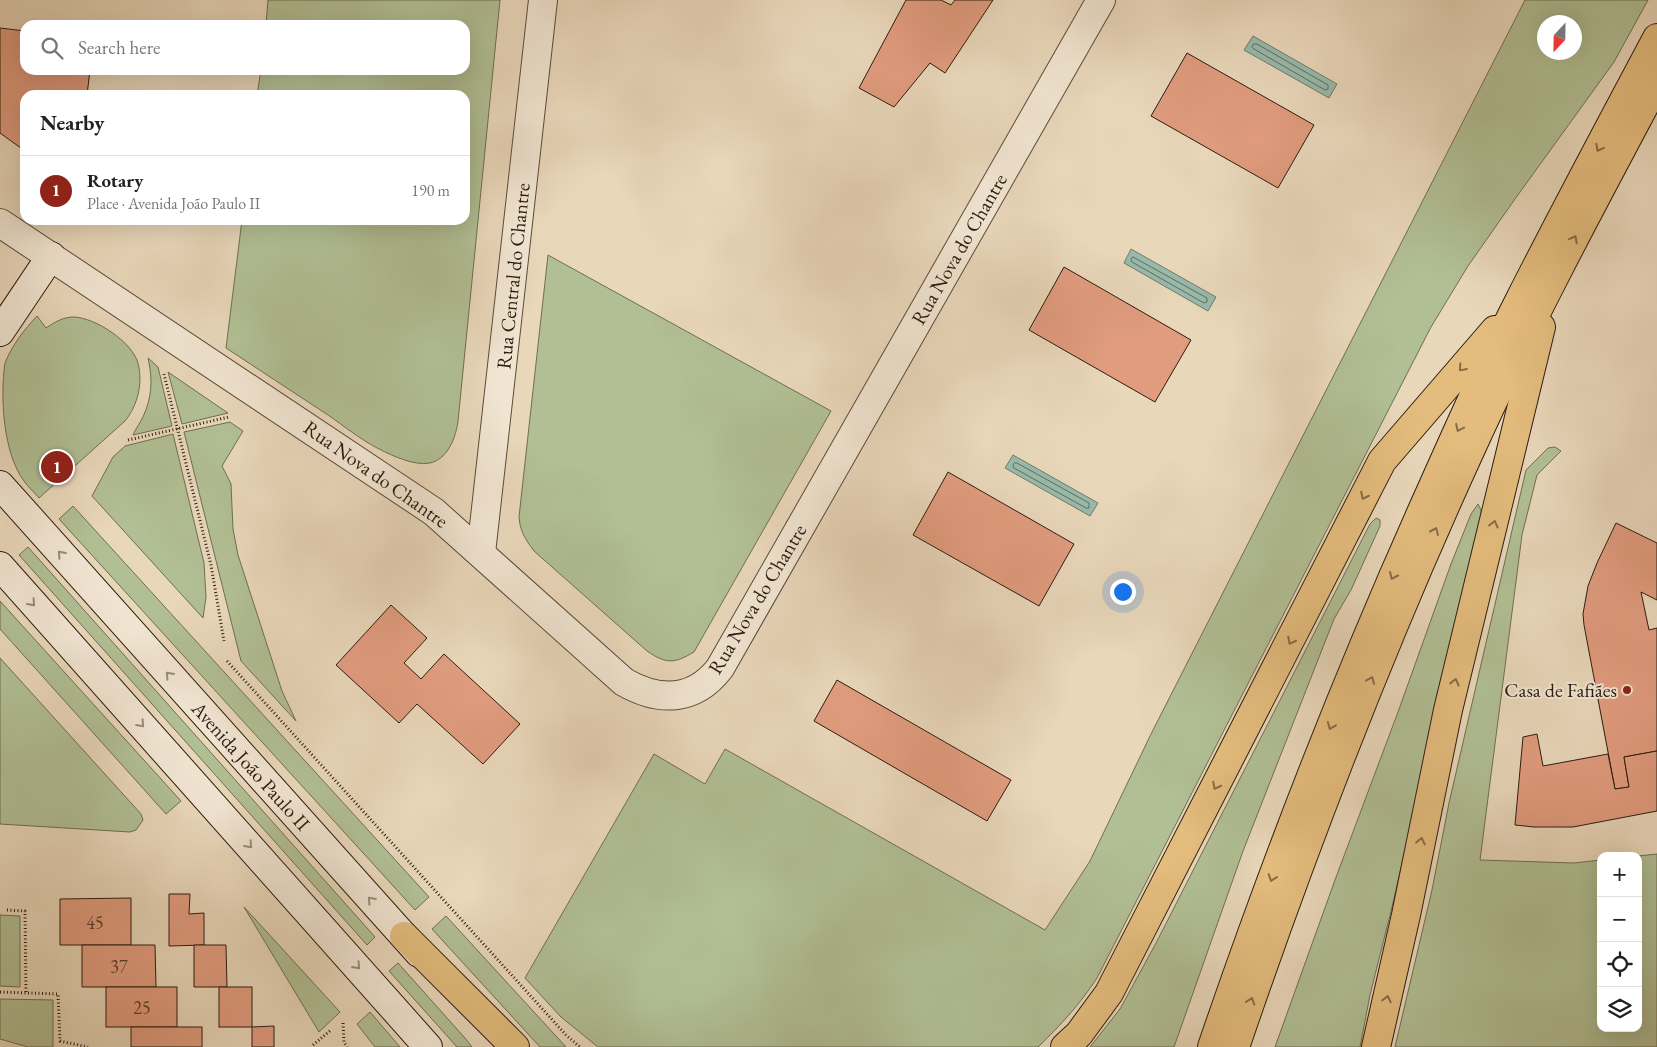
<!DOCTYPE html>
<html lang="en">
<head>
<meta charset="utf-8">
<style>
	body { margin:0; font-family:"EB Garamond",serif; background:#f6f6f6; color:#222 }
	.controls { position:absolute; right:15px; bottom:15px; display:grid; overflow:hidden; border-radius:10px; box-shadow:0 5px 20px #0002 }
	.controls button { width:45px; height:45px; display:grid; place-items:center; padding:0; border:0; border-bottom:1px solid #e0e0e0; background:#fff; color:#222; font:25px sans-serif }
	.compass { position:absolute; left:1537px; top:15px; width:45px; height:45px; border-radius:50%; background:#fff; box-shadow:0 5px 20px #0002; rotate:202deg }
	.you { position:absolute; left:1122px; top:591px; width:18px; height:18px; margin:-12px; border:4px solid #fff; border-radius:50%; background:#1a73e8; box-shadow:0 0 0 8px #1a73e833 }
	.badge { display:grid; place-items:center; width:32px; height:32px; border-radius:50%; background:#8f2418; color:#fff; font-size:16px; font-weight:700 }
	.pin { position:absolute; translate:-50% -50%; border:2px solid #fff; box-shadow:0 1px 5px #0006 }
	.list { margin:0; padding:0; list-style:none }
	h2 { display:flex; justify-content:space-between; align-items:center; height:65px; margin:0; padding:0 20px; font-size:21px }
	h2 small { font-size:16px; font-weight:400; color:#767676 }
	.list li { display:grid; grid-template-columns:32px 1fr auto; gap:15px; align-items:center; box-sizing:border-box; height:70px; padding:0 20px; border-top:1px solid #e0e0e0 }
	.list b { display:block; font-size:19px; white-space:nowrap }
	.list p { margin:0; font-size:16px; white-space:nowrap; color:#767676 }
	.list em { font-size:16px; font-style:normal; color:#767676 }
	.icon { flex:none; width:28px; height:28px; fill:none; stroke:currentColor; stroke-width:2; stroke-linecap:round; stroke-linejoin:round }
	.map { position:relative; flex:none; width:1657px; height:1047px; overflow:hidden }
	.search { position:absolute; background:#fff; box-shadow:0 5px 20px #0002; left:20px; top:20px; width:450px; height:55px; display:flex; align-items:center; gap:12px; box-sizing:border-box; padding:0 18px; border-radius:15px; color:#767676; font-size:19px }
	.panel { position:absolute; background:#fff; box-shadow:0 5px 20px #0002; left:20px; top:90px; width:450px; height:135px; border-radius:15px }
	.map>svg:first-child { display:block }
</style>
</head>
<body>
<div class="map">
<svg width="1657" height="1047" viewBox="0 0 1657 1047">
	<rect width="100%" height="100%" fill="#e9d7ba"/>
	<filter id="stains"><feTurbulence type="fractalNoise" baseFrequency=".004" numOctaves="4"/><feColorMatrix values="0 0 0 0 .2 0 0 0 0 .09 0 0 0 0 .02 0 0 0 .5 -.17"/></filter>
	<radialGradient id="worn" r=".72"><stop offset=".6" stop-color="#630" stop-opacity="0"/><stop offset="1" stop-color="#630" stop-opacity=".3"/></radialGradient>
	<g fill="#b1bf94" stroke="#6e6e52" fill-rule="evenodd">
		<path d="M 268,0 L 500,0 L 458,421 C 456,437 448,459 430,463 C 414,466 393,456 379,449 C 361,440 344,426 328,415 C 294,393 260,370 226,348 L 242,220 L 465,220 L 465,95 L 257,95 L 261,70 L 465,70 L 465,25 L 266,25 Z"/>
		<path d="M 1525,0 L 1648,0 L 1614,62 L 1515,199 L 1468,266 L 1431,327 L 1097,978 C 1080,1004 1061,1025 1038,1047 L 598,1047 L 561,1017 L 525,978 L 654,754 L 705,784 L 725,749 L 1045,930 L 1090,861 L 1152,732 ZM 1544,22 L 1574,22 L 1574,52 L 1544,52 Z"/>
		<path d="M 548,255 L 831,411 L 694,652 C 674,664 666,664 647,651 L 534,551 C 525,539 520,531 519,517 Z"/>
		<path d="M 37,316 L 46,328 C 55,322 63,317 74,317 C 96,318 132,342 138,363 C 143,383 138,405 125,421 L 39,498 C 34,492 28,487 24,481 C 3,453 0,396 5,363 C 12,345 24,330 37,316 Z"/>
		<path d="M 148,358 L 158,367 L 172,426 L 133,435 C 136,428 140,423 143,417 C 152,397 153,380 148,358 Z"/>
		<polygon points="168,372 228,413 182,424"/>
		<polygon points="230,422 243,431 222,466 231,484 233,529 238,555 282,691 296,721 241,661 184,432"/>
		<polygon points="173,434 204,563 206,597 203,618 92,496 113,457 125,446"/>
		<polygon points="1555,447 1561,451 1537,475 1522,535 1480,860 1574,863 1601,860 1601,1028 1638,1028 1638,856 1657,854 1657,1047 1395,1047 1432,890 1449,803 1526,470 1548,448"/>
		<polygon points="1478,504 1481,510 1481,518 1392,907 1370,995 1360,1047 1275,1047 1335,880 1398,712 1451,564 1471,514"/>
		<polygon points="73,506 429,897 415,910 59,519"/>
		<polygon points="1376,518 1380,520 1380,526 1351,590 1334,619 1243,851 1174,1047 1090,1047 1120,1009 1155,945 1370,524"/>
		<polygon points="28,547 375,937 367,945 19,555"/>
		<polygon points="0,601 181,801 166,814 0,629"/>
		<polygon points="0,658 141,814 143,820 136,830 130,832 0,824"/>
		<polygon points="244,907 340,1012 319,1032"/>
		<polygon points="0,915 20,916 20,987 0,986"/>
		<polygon points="446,916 566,1047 540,1047 432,929"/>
		<polygon points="398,963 464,1037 472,1047 457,1047 389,971"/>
		<polygon points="0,999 53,1000 53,1047 28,1047 0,1039"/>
		<polygon points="370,1012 400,1047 375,1047 357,1024"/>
	</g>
	<g fill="#98baac" stroke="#6c7b6d">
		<polygon points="1253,36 1337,84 1329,98 1244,50"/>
		<polygon points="1131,249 1216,297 1208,311 1124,263"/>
		<polygon points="1013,455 1098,503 1090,516 1005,468"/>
	</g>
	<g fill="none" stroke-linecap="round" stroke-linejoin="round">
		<g stroke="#626b5e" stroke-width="1">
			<polygon points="1254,44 1257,44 1328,85 1328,89 1325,90 1254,49 1252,47"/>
			<polygon points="1133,257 1207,298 1207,302 1204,303 1132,262 1131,260"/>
			<polygon points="1015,463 1017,463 1089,503 1089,508 1086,508 1014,468 1013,465"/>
		</g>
	</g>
	<g fill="#e19c7f" stroke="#2b1c0f">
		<polygon points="906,0 941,0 951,5 955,0 993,0 945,73 930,63 894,107 859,88"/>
		<polygon points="0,28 25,31 25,70 90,70 87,95 25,95 25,151 0,133"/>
		<polygon points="1187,53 1314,125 1278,188 1151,116"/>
		<polygon points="1064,267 1191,340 1155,402 1029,330"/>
		<polygon points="948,472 1074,544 1039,606 913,535"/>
		<polygon points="1616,523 1657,543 1657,600 1641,592 1649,630 1657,628 1657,751 1624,757 1629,787 1615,789 1584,625 1583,614 1588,586 1597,563"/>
		<polygon points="391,605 427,638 404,663 421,679 444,654 520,724 483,764 417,704 399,723 336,665"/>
		<polygon points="837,680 1011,780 987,821 814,721"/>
		<polygon points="1537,734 1543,766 1608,754 1615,789 1629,787 1624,757 1657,751 1657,811 1573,827 1534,827 1515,825 1523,737"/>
		<polygon points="169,894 190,894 189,914 204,913 204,945 169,946"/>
		<polygon points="131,898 131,945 60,945 60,899"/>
		<polygon points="82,945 155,945 156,987 82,987"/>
		<polygon points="194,945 226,945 227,987 194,987"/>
		<rect x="106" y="987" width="71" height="40"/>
		<rect x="219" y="987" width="33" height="40"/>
		<polygon points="274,1026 274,1047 252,1047 252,1027"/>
		<rect x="131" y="1027" width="71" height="20"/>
	</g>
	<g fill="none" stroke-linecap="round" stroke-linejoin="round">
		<defs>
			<g id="minor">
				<path d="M 0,223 L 434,512 L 624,682 C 659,702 694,702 720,668 L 1101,0"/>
				<polyline points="481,553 543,0"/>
			</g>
			<g id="secondary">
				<polyline points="0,332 51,256"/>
				<polyline points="0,485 419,953"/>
				<polyline points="0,566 428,1047"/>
			</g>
			<g id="trunk">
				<polyline points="404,936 515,1047"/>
				<polyline points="1065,1047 1079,1034 1109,993 1382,461 1495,330"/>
				<path d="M 1212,1047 C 1276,860 1348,675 1429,495 C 1458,430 1486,366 1518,303 C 1563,214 1610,126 1657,38"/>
				<path d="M 1235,1047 C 1304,845 1381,645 1470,451 C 1527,325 1592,204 1657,82"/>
				<polyline points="1376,1047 1406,915 1448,710 1541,327"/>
			</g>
		</defs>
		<use href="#minor" stroke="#5a4b3a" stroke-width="30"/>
		<use href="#secondary" stroke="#2b1c0f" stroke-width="30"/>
		<use href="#trunk" stroke="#2b1c0f" stroke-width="30"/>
		<g stroke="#2b1c0f" stroke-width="3" stroke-dasharray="1 2.5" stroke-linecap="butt">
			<polyline points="164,374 211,565 224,641"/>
			<polyline points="128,440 229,417"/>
			<polyline points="227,661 566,1035 580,1047"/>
			<polyline points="7,910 25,911 26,993"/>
			<polyline points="0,992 58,994 60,1041 88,1047"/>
			<polyline points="343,1023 344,1042 347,1047"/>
			<polyline points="313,1045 331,1030"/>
		</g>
		<use href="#minor" stroke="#f1e5d2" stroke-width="28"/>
		<use href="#secondary" stroke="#f1e5d2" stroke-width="28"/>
		<use href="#trunk" stroke="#e4bc7d" stroke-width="28"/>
	</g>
	<defs><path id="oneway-chevron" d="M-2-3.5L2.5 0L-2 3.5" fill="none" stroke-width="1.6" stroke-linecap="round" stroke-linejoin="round" transform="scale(1.25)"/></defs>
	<g stroke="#886c46">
		<use href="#oneway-chevron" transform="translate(1599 148) rotate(118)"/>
		<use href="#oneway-chevron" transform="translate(1574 239) rotate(-62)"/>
		<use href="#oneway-chevron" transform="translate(1462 368) rotate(131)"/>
		<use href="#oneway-chevron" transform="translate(1459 428) rotate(115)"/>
		<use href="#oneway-chevron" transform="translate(1364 496) rotate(117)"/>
		<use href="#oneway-chevron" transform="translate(1494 524) rotate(-76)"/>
		<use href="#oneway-chevron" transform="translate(1435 531) rotate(-66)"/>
		<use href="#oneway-chevron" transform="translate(1393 576) rotate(114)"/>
		<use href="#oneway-chevron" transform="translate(1291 641) rotate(117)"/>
		<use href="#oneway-chevron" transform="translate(1371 680) rotate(-67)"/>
		<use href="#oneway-chevron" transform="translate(1455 682) rotate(-76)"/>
		<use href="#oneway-chevron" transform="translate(1331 726) rotate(112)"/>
		<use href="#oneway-chevron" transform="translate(1216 786) rotate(117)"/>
		<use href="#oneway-chevron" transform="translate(1421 841) rotate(-78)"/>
		<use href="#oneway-chevron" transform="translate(1272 878) rotate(110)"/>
		<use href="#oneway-chevron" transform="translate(1387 999) rotate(-77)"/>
		<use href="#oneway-chevron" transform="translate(1251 1001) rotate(-71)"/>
	</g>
	<g stroke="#988b7a">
		<use href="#oneway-chevron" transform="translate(61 554) rotate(-132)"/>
		<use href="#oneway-chevron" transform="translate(32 603) rotate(48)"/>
		<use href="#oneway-chevron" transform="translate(169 675) rotate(-132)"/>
		<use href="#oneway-chevron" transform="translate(141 724) rotate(48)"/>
		<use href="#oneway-chevron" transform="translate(249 845) rotate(48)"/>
		<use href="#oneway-chevron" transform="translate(371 900) rotate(-132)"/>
		<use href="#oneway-chevron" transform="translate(357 966) rotate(48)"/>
	</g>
	<circle fill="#8f2418" stroke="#f1e5d2" stroke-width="2" cx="1627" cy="690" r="5"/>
	<g text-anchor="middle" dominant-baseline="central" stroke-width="4" stroke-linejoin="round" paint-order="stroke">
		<g font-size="18" fill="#583c2b">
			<text x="95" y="922">45</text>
			<text x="119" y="966">37</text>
			<text x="142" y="1007">25</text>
		</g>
		<g font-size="20" fill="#2b1c0f" stroke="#f1e5d2">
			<text transform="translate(959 249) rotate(-60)">Rua Nova do Chantre</text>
			<text transform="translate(513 276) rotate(-84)">Rua Central do Chantre</text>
			<text transform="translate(376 474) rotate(35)">Rua Nova do Chantre</text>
			<text transform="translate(757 599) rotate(-59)">Rua Nova do Chantre</text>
			<text transform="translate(251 766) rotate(48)">Avenida João Paulo II</text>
		</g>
		<g font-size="20" fill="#2b1c0f" stroke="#f1e5d2" text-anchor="end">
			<text x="1617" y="690">Casa de Fafiães</text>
		</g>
	</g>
	<rect width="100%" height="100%" filter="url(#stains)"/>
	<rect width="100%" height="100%" fill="url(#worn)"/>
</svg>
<div class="controls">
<button>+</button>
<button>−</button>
<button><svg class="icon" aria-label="locate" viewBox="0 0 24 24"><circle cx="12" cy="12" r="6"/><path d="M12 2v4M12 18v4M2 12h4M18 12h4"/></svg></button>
<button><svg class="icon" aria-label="layers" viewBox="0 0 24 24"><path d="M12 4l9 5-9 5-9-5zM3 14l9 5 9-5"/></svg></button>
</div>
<svg class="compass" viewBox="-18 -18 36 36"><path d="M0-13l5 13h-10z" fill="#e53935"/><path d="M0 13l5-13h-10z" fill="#767676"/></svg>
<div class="you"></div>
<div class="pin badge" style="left:57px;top:467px">1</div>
<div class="search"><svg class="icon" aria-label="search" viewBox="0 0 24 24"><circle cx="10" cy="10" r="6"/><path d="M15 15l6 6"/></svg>Search here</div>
<section class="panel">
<h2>Nearby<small></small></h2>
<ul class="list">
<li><span class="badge">1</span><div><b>Rotary</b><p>Place · Avenida João Paulo II</p></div><em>190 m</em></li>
</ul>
</section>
</div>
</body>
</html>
